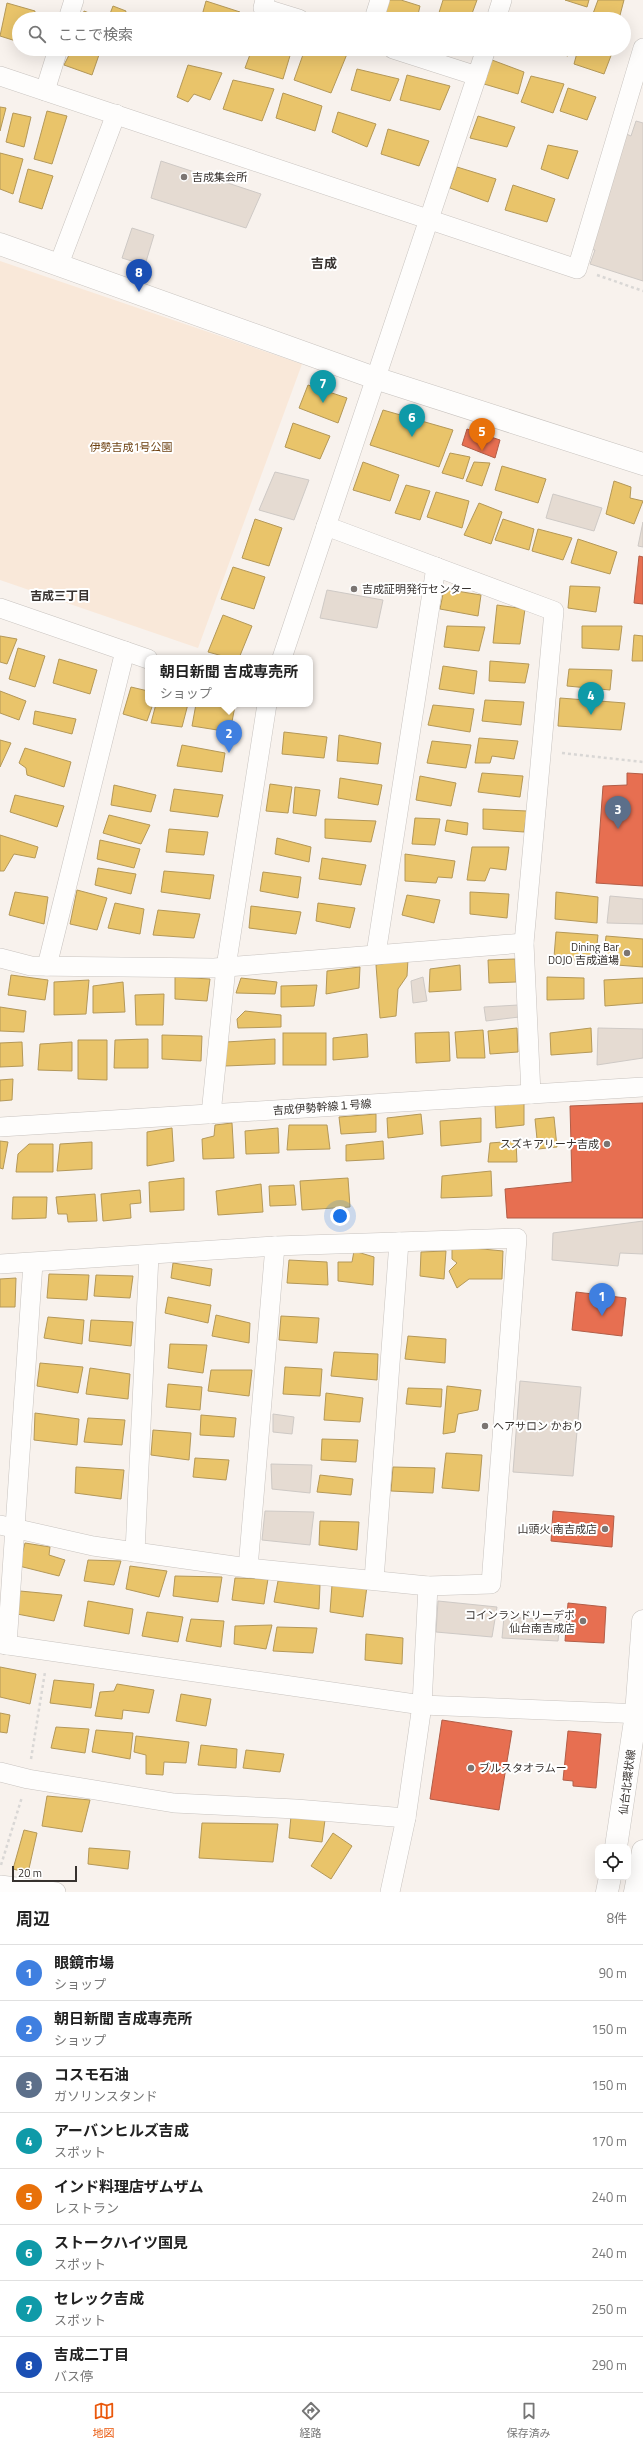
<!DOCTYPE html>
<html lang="ja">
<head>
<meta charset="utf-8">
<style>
	body { margin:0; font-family:"Titillium Web","Noto Sans JP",sans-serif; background:#f6f6f6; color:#222 }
	.controls { position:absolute; right:12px; bottom:12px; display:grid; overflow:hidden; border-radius:8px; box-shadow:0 4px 16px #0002 }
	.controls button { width:36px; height:36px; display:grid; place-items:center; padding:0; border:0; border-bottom:1px solid #e0e0e0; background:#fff; color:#222; font:20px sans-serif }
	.scale { position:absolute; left:12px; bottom:10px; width:65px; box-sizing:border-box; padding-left:4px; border:2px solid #37322f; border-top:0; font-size:11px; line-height:14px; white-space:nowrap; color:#37322f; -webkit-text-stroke:3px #fff; paint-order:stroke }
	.you { position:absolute; left:340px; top:1216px; width:14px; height:14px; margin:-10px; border:3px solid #fff; border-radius:50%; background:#1a73e8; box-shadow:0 0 0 6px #1a73e833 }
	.badge { display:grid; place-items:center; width:26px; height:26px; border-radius:50%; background:#ea580c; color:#fff; font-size:13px; font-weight:700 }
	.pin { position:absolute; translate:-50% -33px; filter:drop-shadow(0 1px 2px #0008) }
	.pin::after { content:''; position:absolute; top:21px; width:14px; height:12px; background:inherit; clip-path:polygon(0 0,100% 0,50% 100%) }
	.popup { position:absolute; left:145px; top:655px; width:168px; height:52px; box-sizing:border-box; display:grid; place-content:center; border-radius:8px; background:#fff; filter:drop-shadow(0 1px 3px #0005); font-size:13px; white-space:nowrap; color:#767676 }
	.popup b { font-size:15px; color:#222 }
	.popup::after { content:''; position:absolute; left:50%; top:100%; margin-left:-8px; border:8px solid transparent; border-top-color:#fff }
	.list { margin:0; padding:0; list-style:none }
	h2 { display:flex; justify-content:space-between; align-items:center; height:52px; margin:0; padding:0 16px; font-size:17px }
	h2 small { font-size:13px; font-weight:400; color:#767676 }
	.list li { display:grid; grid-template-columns:26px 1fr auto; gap:12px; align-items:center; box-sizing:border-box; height:56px; padding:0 16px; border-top:1px solid #e0e0e0 }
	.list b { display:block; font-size:15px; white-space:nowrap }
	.list p { margin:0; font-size:13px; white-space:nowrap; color:#767676 }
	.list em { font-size:13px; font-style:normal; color:#767676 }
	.icon { flex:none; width:22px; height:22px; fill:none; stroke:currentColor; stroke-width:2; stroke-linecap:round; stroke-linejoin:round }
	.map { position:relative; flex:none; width:643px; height:1892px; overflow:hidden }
	.search { position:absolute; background:#fff; box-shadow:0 4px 16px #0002; left:12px; right:12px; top:12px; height:44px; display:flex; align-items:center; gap:10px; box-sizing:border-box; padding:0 14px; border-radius:22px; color:#767676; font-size:15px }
	.sheet { height:500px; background:#fff }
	nav { display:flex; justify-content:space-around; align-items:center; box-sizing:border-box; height:56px; border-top:1px solid #e0e0e0; background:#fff; font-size:11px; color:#767676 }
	nav a { display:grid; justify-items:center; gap:2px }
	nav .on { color:#ea580c }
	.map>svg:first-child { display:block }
</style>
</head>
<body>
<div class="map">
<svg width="643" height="1892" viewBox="0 0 643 1892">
	<rect width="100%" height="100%" fill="#f8f2ed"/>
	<polygon fill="#f9e8d9" points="0,261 302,364 198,648 0,580"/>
	<g fill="#e9c46a" stroke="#b49858">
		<polygon points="388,0 401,0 420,6 417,19 384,19"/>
		<polygon points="443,0 477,0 470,19 437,19"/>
		<polygon points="565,0 589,0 587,7"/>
		<polygon points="598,0 624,0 619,19 591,19"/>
		<polygon points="206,1 240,12 239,19 201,19"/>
		<polygon points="7,3 35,11 34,19 19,19 19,42 0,36"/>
		<polygon points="113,6 126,11 124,19 108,19"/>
		<polygon points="84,11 104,19 82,19"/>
		<polygon points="509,14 525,19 507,19"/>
		<polygon points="72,49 101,49 92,75 64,65"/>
		<polygon points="252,49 292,49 283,79 245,68"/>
		<polygon points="305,49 325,49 347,54 331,93 294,80"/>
		<polygon points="542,49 570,49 568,56"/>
		<polygon points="578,49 598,49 612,53 604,74 574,64"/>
		<polygon points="492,60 524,72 518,94 484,84"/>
		<polygon points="188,65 222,73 210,100 194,94 188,102 177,97"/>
		<polygon points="357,69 399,79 390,101 351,90"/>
		<polygon points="407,75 450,86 440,110 400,100"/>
		<polygon points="531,76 564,84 553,113 521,102"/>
		<polygon points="233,80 274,89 262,121 223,109"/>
		<polygon points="568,88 596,97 587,120 560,111"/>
		<polygon points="283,93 322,106 315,131 276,118"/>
		<polygon points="0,107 6,108 0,131"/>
		<polygon points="47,111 67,116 52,164 34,159"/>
		<polygon points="338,112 376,124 367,147 332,132"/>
		<polygon points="13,113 31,117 24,147 6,142"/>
		<polygon points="478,116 515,127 507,147 470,138"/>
		<polygon points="388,129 429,141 419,166 381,154"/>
		<polygon points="548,145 578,151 568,179 541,169"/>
		<polygon points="0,153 23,159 13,194 0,189"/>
		<polygon points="457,167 496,179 488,202 450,188"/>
		<polygon points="28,169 53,176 42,209 19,202"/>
		<polygon points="513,185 555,199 547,222 505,210"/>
		<polygon points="308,385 347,398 338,423 299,408"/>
		<polygon points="383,410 453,430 439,467 370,445"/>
		<polygon points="293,423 330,436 320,459 285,447"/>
		<polygon points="450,453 470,457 463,479 442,473"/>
		<polygon points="363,462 399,475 390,501 353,490"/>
		<polygon points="474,462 490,463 482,486 466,481"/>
		<polygon points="502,466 546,479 538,503 495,490"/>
		<polygon points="614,481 631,487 630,498 643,501 634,524 606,514"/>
		<polygon points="406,485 430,491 420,520 395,513"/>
		<polygon points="436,492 469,501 462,528 427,517"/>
		<polygon points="479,503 502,512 491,544 464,535"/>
		<polygon points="255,519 282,528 269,566 242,558"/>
		<polygon points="503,519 534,529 529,550 495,540"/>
		<polygon points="538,529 572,538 563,560 532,551"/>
		<polygon points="578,539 617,552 610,574 571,563"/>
		<polygon points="233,567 265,577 254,609 221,599"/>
		<polygon points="570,586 600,587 596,612 568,608"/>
		<polygon points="444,589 481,595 478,616 440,609"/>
		<polygon points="497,605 525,609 520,644 493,643"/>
		<polygon points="223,615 252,626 239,658 230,658 208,652"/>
		<polygon points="447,626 485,627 479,651 444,647"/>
		<polygon points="582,626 622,626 619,650 582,648"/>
		<polygon points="634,635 643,636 643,661 632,661"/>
		<polygon points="0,636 17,639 7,664 0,662"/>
		<polygon points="18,648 45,656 35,687 9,679"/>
		<polygon points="59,659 97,670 90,694 53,683"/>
		<polygon points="490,661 529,664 525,683 489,681"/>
		<polygon points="443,666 477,671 474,694 439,689"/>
		<polygon points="569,669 612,670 610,690 567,686"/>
		<polygon points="131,687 148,691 148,704 153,704 147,721 123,714"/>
		<polygon points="0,691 26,701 19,720 0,713"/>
		<polygon points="560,698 625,703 621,730 558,726"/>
		<polygon points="485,700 524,702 521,725 482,721"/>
		<polygon points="156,704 188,704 182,727 151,723"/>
		<polygon points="196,704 235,706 230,732 192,726"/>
		<polygon points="433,705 474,709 470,732 428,725"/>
		<polygon points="35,711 76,719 72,734 33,724"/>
		<polygon points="284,732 327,737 324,758 282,754"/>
		<polygon points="339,735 381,743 378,764 337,761"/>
		<polygon points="479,738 518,741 514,759 492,756 490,763 475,763"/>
		<polygon points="0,740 11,743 0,767"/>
		<polygon points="432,741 471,745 466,768 427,763"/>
		<polygon points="182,745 225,753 222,772 177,766"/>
		<polygon points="25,748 71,762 64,787 27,775 26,768 19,763"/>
		<polygon points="482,773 523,776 520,797 478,792"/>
		<polygon points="420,776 456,783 451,806 416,800"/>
		<polygon points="340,778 382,785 378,805 338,798"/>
		<polygon points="270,784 292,787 288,813 266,811"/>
		<polygon points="114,785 156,795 151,812 111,805"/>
		<polygon points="295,787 320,790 316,816 293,813"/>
		<polygon points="174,789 223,795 218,817 170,811"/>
		<polygon points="15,795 64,806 57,827 10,812"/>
		<polygon points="483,809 527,811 524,832 483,829"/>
		<polygon points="109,815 150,825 141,844 103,833"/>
		<polygon points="415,818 440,819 435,845 412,844"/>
		<polygon points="325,819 376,821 371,842 325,838"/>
		<polygon points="447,820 468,823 467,835 445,831"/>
		<polygon points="169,829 208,832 204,855 166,852"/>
		<polygon points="0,835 38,847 35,858 14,854 4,871 0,871"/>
		<polygon points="277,838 311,847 309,862 275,854"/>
		<polygon points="100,840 140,849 134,868 97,859"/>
		<polygon points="472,847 509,847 506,870 490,868 485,881 467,880"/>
		<polygon points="405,854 455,861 452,878 438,877 436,883 405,881"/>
		<polygon points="322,858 366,865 361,885 319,879"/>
		<polygon points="98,868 136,874 131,894 95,885"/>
		<polygon points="164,871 214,875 210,899 161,892"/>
		<polygon points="263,872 301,877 298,898 260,891"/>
		<polygon points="77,890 107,898 97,930 70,924"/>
		<polygon points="15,892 48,897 44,924 9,915"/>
		<polygon points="470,892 509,894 507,918 470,914"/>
		<polygon points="556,892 598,897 597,923 555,919"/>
		<polygon points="407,895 440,900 434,923 402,915"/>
		<polygon points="115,903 144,909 140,934 108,928"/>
		<polygon points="318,903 355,908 350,928 316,921"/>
		<polygon points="251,906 301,912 296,934 249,928"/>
		<polygon points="158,910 200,914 194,938 153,935"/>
		<polygon points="556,932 598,935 595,963 554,957"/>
		<polygon points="606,936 643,939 643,967 603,964"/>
		<polygon points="408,959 407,976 398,989 396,1016 380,1018 376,965"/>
		<polygon points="515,959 516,982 489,983 488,960"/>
		<polygon points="460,965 461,990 429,992 430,969"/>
		<polygon points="360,967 359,988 326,994 327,971"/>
		<polygon points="11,975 48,980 45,1000 8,995"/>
		<polygon points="175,977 210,979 207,1001 175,999"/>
		<polygon points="547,977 584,978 584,999 547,1000"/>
		<polygon points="241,978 277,982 275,994 236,993"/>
		<polygon points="643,978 643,1003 605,1006 604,980"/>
		<polygon points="89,980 86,1014 54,1015 54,982"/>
		<polygon points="123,982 125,1012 93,1013 93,986"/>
		<polygon points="317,985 314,1006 281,1007 281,986"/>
		<polygon points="164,994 163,1025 136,1025 135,995"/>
		<polygon points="0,1007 26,1011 24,1032 0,1031"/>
		<polygon points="245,1011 281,1015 281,1027 238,1028 237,1019"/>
		<polygon points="517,1028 518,1052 490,1054 488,1031"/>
		<polygon points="591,1028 592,1052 551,1055 550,1033"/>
		<polygon points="483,1030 485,1058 457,1058 455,1032"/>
		<polygon points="449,1032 450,1061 416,1063 415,1033"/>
		<rect x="283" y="1033" width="43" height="32"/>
		<polygon points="367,1034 368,1057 333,1060 333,1038"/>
		<polygon points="162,1035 202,1036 201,1061 162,1059"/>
		<polygon points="148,1039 148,1068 114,1068 115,1040"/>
		<polygon points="275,1039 275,1064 225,1066 226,1042"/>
		<polygon points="78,1040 107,1040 107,1080 78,1079"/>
		<polygon points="22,1042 23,1066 0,1067 0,1043"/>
		<polygon points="72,1042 72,1071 38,1070 40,1044"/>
		<polygon points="13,1079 12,1100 0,1101 0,1080"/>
		<polygon points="524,1103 524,1125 496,1128 495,1105"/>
		<polygon points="376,1114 376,1132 341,1134 339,1117"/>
		<polygon points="421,1114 423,1134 388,1138 387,1118"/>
		<polygon points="554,1117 557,1147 538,1149 535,1119"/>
		<polygon points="481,1118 481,1142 441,1146 440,1121"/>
		<polygon points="232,1123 234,1158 203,1159 202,1139 214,1136 215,1125"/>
		<polygon points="289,1125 327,1125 330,1149 287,1150"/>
		<polygon points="172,1128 174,1161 147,1166 147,1132"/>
		<polygon points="278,1128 279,1153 246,1154 245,1131"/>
		<polygon points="0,1141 8,1142 3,1169 0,1168"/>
		<polygon points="383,1141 384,1159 346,1161 346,1145"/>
		<polygon points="516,1141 517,1162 488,1162 490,1143"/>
		<polygon points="92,1142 92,1169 57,1171 60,1144"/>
		<polygon points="29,1144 53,1144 53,1172 16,1172 18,1154"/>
		<polygon points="491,1171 492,1196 441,1198 442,1176"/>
		<polygon points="184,1178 184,1210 150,1212 149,1182"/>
		<polygon points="348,1178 350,1207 302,1210 300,1181"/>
		<polygon points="261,1184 263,1212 218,1215 216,1191"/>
		<polygon points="294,1185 296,1205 270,1206 269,1186"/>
		<polygon points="140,1190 141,1203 130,1204 131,1218 103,1221 101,1194"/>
		<polygon points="95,1194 97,1221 68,1222 67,1214 58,1214 56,1197"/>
		<polygon points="13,1197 47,1197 46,1218 12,1219"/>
		<polygon points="452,1246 503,1251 502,1279 469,1279 457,1288 449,1271 457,1263 452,1259"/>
		<polygon points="354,1251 374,1257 373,1285 338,1281 338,1262 352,1262"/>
		<polygon points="446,1251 444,1279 420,1276 421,1252"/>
		<polygon points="289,1260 327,1262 328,1285 287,1283"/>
		<polygon points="173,1263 212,1269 210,1286 171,1278"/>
		<polygon points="49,1274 89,1275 87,1300 47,1298"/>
		<polygon points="96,1275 133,1276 130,1298 94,1296"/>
		<polygon points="16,1278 15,1307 0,1307 0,1279"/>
		<polygon points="168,1297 211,1305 208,1323 165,1313"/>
		<polygon points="216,1315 250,1323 249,1343 212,1336"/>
		<polygon points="281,1316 319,1318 317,1343 279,1340"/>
		<polygon points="48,1317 84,1320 82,1344 44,1338"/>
		<polygon points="91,1320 133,1322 131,1346 89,1341"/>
		<polygon points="408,1336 446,1339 445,1363 405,1359"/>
		<polygon points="170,1344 207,1345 203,1373 168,1368"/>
		<polygon points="334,1352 378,1354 377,1380 331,1376"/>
		<polygon points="40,1363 83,1367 78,1393 37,1386"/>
		<polygon points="285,1367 322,1369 320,1396 283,1394"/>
		<polygon points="90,1368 130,1374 128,1399 86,1394"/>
		<polygon points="211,1370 252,1370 249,1396 208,1391"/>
		<polygon points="168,1384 202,1387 200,1410 166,1407"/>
		<polygon points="447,1386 481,1390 478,1410 458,1414 455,1432 443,1434"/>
		<polygon points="408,1388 442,1389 441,1407 406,1404"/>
		<polygon points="326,1393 363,1398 360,1422 324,1420"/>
		<polygon points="35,1413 79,1419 77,1445 34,1440"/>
		<polygon points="201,1415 236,1418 234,1437 200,1435"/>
		<polygon points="88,1418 125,1420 122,1445 84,1442"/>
		<polygon points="153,1430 191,1433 189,1460 151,1455"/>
		<polygon points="322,1439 358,1440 356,1462 321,1460"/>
		<polygon points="446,1453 482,1455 479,1491 442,1488"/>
		<polygon points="195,1458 229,1460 226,1480 193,1477"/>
		<polygon points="76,1467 124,1470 121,1499 75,1493"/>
		<polygon points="393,1467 435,1468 433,1493 391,1491"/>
		<polygon points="320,1475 353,1479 351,1495 317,1492"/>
		<polygon points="320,1521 359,1522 357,1550 319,1545"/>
		<polygon points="25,1543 50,1547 49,1555 65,1560 59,1576 19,1566"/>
		<polygon points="88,1560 121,1561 114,1585 84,1581"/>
		<polygon points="130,1566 167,1571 159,1597 126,1589"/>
		<polygon points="175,1576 222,1577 218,1602 173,1596"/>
		<polygon points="235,1578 268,1579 264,1604 232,1600"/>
		<polygon points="278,1581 320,1585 319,1609 274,1602"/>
		<polygon points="332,1585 367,1586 363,1617 330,1612"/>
		<polygon points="20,1591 62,1595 54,1621 17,1614"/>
		<polygon points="88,1601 133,1609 129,1634 84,1626"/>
		<polygon points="147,1612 183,1617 178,1642 142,1636"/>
		<polygon points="191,1619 224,1621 221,1647 186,1641"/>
		<polygon points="272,1625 266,1649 234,1644 235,1626"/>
		<polygon points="277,1627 317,1628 313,1653 273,1651"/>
		<polygon points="366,1634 403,1638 402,1664 365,1660"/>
		<polygon points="0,1667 36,1674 30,1704 0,1697"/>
		<polygon points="54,1680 94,1684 91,1708 50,1703"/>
		<polygon points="117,1684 154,1690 149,1713 123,1710 122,1719 95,1716 100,1692 114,1691"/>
		<polygon points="181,1694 211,1699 206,1726 176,1721"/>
		<polygon points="0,1713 10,1715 7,1733 0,1732"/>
		<polygon points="56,1727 89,1729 85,1753 51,1748"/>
		<polygon points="96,1730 133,1733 130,1759 92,1752"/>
		<polygon points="136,1736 189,1742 186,1763 164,1762 163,1775 146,1774 146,1755 134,1752"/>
		<polygon points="201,1745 237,1749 236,1768 198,1765"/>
		<polygon points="246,1750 284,1754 280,1772 243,1768"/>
		<polygon points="47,1796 90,1800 82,1832 42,1826"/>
		<polygon points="291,1816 325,1820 322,1842 289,1838"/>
		<polygon points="202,1823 278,1824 273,1862 199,1858"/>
		<polygon points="24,1830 37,1833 28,1873 13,1869"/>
		<polygon points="333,1833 352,1846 331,1879 311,1866"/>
		<polygon points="89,1848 130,1851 128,1869 88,1864"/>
	</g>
	<g fill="#e76f51" stroke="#b25d47">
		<polygon points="467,429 500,440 495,458 462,445"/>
		<polygon points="639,556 643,557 643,604 634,603"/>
		<polygon points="627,773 643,774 643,886 596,883 603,786 627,785"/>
		<polygon points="643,1103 643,1218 507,1218 505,1189 572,1182 570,1106"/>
		<polygon points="576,1292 626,1298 622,1336 572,1330"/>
		<polygon points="553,1511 614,1516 612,1547 551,1541"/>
		<polygon points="568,1603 606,1607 604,1643 565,1641"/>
		<polygon points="442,1720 512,1731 499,1810 430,1799"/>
		<polygon points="568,1731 601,1734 596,1788 573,1786 573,1781 563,1780"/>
	</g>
	<g fill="#e5dbd2" stroke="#cec9c5">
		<polygon points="636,121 643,123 643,281 590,264 595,250 588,249 624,133 631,136"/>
		<polygon points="161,161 261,194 246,228 151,198"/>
		<polygon points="132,228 154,235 145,265 122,258"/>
		<polygon points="275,472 309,480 294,520 259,510"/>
		<polygon points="553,494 602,508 594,531 546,518"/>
		<polygon points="643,522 643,547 638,546"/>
		<polygon points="327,590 383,600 377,628 320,618"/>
		<polygon points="610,896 643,899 643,924 607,923"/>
		<polygon points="423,977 427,1001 413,1003 411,981"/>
		<polygon points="518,1005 519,1017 486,1021 484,1007"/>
		<polygon points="598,1028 643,1029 643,1058 597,1065"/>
		<polygon points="643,1221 643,1254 620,1253 618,1266 552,1260 553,1233"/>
		<polygon points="520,1381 581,1387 573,1476 513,1472"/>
		<polygon points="273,1414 294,1417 292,1434 273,1432"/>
		<polygon points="271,1464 312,1465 310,1493 272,1489"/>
		<polygon points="265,1511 314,1512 310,1545 262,1540"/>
		<polygon points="438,1601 497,1607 492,1637 436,1632"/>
		<polygon points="504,1617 560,1620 558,1641 502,1638"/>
	</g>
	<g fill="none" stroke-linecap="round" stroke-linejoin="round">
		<defs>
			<g id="minor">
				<polyline points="265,0 263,8 299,19"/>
				<polyline points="68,19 74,0"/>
				<polyline points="374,19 380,0"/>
				<polyline points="496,19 502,0"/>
				<polyline points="393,49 477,76"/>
				<polyline points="0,76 577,269 643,48"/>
				<polyline points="45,91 58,49"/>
				<polyline points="59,264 116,114"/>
				<polyline points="326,526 554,611 524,943 531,1094"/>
				<polyline points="0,608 148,659"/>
				<polyline points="282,658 486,49"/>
				<polyline points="376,954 436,567"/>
				<polyline points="0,958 31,966 214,968 524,943"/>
				<polyline points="47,966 125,651"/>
				<polyline points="211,1114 226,967 267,704"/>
				<polyline points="0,1127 643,1087"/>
				<polyline points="0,1264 275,1246 517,1238 491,1584 428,1586 248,1568 93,1546 0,1525"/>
				<polyline points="135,1552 149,1255"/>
				<polyline points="248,1568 275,1246"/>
				<polyline points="374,1580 399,1242"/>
				<polyline points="0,1644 422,1705 643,1714"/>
				<polyline points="7,1645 33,1263"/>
				<polyline points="0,1772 28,1779 174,1803 296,1809 406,1818"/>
				<polyline points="0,1885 56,1892"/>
				<polyline points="390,1892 406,1818 422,1705 428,1586"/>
			</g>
			<polyline id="tertiary" points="0,244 375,378 643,464"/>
			<g id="primary">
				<polyline points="616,1847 636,1714 643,1621"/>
				<polyline points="607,1892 610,1877"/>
				<polyline points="635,1892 643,1851"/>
			</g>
		</defs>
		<use href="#minor" stroke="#c8c3bf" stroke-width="20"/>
		<use href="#tertiary" stroke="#c8c3bf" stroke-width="23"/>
		<use href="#primary" stroke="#c8c3bf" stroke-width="23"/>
		<g stroke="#d9d7d5" stroke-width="2.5" stroke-dasharray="3 3" stroke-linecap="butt">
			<polyline points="597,275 643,291"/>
			<polyline points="562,753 643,762"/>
			<polyline points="31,1759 45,1672"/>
			<polyline points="1,1865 22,1797"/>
		</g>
		<use href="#minor" stroke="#fefdfc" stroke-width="19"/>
		<use href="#tertiary" stroke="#fefdfc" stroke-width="22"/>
		<use href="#primary" stroke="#fefdfc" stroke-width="22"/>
	</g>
	<g fill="#7b7572" stroke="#fff" stroke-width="1.5">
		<circle cx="184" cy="177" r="4"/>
		<circle cx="354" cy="589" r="4"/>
		<circle cx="627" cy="953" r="4"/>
		<circle cx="607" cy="1144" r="4"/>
		<circle cx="485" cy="1426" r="4"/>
		<circle cx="605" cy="1529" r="4"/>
		<circle cx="583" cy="1621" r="4"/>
		<circle cx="471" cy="1768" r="4"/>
	</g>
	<g text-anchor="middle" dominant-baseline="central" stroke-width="4" stroke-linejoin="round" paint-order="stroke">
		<g font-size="11" fill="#37322f" stroke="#fff" text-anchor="start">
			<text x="192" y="177">吉成集会所</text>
			<text x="362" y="589">吉成証明発行センター</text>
			<text x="619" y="947" text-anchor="end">Dining Bar<tspan x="619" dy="13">DOJO 吉成道場</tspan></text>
			<text x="599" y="1144" text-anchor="end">スズキアリーナ吉成</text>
			<text x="493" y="1426">ヘアサロン かおり</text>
			<text x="597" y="1529" text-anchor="end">山頭火 南吉成店</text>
			<text x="575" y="1615" text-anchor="end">コインランドリーデポ<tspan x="575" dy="13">仙台南吉成店</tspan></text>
			<text x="479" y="1768">ブルスタオラムー</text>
		</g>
		<g font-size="11" fill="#6e4213" stroke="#fff">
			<text x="131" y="447">伊勢吉成1号公園</text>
		</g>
		<g font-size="11" fill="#37322f" stroke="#fff">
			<text transform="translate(322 1107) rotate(-4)">吉成伊勢幹線１号線</text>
			<text transform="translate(627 1782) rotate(-83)">仙台北環状線</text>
		</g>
		<g font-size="12" font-weight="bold" fill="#37322f" stroke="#fff">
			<text x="60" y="595">吉成三丁目</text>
		</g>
		<g font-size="13" font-weight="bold" fill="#37322f" stroke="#fff">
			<text x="324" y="263">吉成</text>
		</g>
	</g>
</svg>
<div class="controls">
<button><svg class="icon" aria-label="locate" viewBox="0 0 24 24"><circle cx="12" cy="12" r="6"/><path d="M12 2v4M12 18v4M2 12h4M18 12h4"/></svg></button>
</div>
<div class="scale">20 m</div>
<div class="you"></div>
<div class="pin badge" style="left:602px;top:1316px;background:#3f7fe0">1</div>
<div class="pin badge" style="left:229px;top:753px;background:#3f7fe0">2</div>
<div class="popup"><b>朝日新聞 吉成専売所</b>ショップ</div>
<div class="pin badge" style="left:618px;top:829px;background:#5c6f8a">3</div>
<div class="pin badge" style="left:591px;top:715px;background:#0f9aa8">4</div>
<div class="pin badge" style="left:482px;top:451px;background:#e8710a">5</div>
<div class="pin badge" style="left:412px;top:437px;background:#0f9aa8">6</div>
<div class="pin badge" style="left:323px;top:403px;background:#0f9aa8">7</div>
<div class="pin badge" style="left:139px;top:292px;background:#1a4fb4">8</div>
<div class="search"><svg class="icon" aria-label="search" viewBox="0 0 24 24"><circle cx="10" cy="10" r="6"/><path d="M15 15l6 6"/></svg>ここで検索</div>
</div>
<section class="sheet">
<h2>周辺<small>8件</small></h2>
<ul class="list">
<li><span class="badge" style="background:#3f7fe0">1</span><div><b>眼鏡市場</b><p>ショップ</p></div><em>90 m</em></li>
<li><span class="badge" style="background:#3f7fe0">2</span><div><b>朝日新聞 吉成専売所</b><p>ショップ</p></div><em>150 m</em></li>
<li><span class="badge" style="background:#5c6f8a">3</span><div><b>コスモ石油</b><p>ガソリンスタンド</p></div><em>150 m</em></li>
<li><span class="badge" style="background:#0f9aa8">4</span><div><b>アーバンヒルズ吉成</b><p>スポット</p></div><em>170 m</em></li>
<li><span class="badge" style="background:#e8710a">5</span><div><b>インド料理店ザムザム</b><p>レストラン</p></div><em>240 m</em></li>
<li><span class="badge" style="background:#0f9aa8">6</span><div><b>ストークハイツ国見</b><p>スポット</p></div><em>240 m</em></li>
<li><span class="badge" style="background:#0f9aa8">7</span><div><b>セレック吉成</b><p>スポット</p></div><em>250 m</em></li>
<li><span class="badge" style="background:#1a4fb4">8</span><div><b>吉成二丁目</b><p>バス停</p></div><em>290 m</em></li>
</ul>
</section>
<nav>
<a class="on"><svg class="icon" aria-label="map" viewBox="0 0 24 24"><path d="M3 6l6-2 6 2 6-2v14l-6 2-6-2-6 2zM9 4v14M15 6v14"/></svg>地図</a>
<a><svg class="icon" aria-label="directions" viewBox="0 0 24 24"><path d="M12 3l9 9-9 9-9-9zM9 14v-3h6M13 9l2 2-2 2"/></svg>経路</a>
<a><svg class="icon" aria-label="saved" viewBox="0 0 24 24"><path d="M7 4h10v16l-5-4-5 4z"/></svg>保存済み</a>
</nav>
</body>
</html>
